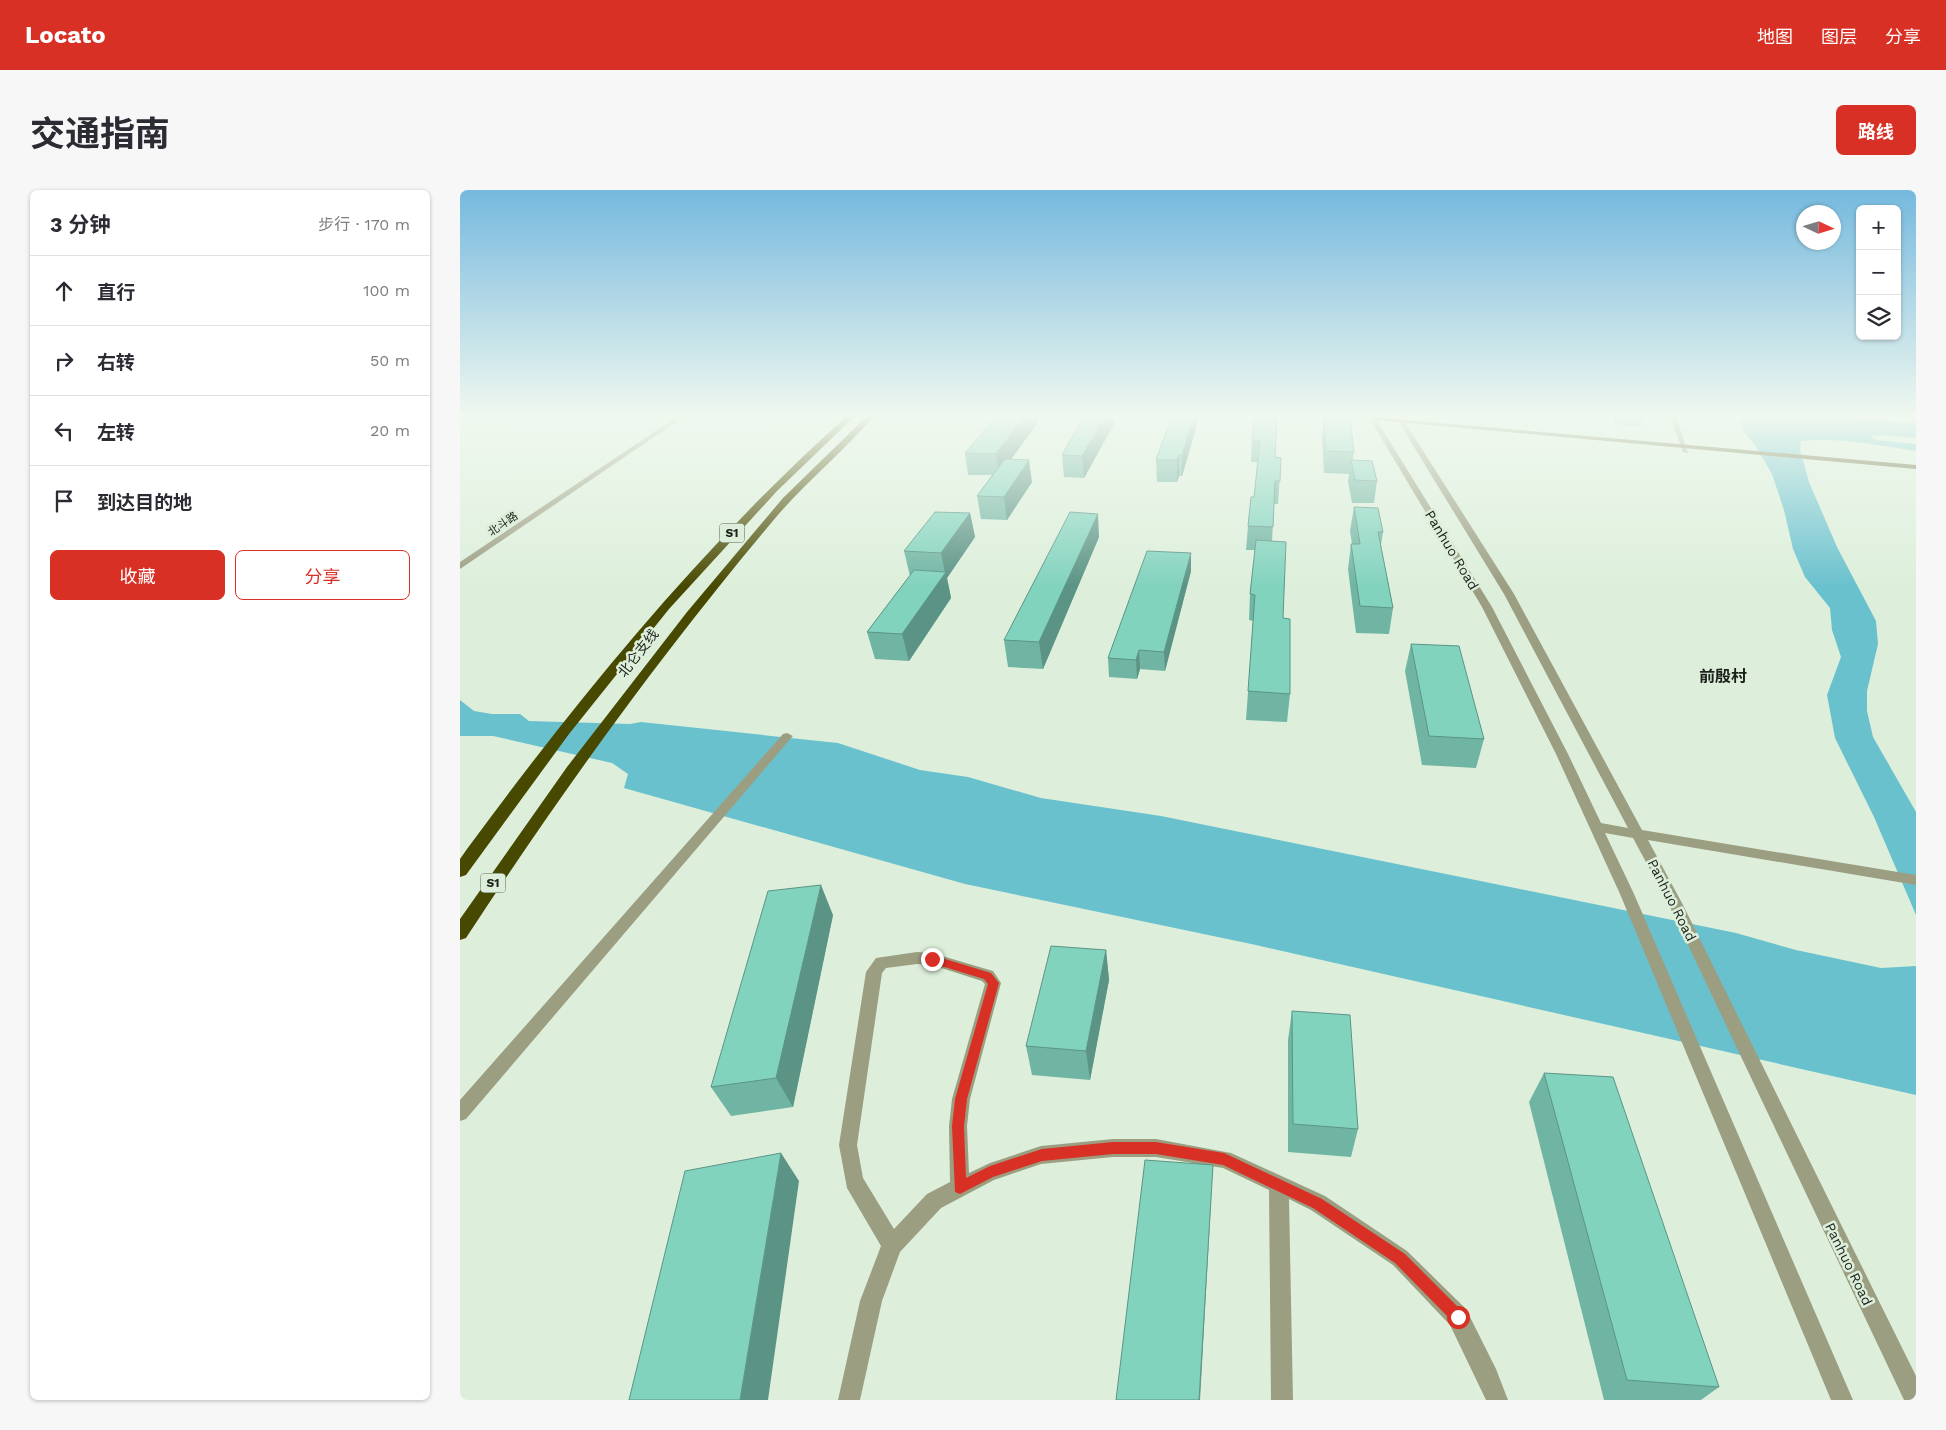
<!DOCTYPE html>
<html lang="zh">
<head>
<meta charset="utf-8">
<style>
	body { margin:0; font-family:"Work Sans","Noto Sans SC",sans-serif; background:#f7f7f7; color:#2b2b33 }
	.controls { position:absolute; right:15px; top:15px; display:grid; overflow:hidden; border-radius:8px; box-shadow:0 1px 4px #0004 }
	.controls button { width:45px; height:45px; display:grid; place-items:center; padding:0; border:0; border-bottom:1px solid #e1e1e2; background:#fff; color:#2b2b33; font:25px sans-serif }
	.compass { position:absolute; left:1336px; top:15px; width:45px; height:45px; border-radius:50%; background:#fff; box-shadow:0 1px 4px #0004; rotate:94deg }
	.stop { position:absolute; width:15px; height:15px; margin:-11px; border:4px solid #d93025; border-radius:50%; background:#fff }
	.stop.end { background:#d93025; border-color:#fff; box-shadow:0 1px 5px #0008 }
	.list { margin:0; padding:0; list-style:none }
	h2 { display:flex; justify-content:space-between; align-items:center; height:65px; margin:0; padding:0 20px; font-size:21px }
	h2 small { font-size:16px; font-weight:400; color:#7c7c81 }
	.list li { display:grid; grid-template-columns:32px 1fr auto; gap:15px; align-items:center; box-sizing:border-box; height:70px; padding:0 20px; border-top:1px solid #e1e1e2 }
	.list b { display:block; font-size:19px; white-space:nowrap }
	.list em { font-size:16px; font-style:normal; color:#7c7c81 }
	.actions { display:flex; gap:10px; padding:15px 20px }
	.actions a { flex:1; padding:11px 0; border:1px solid #d93025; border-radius:8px; text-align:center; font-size:18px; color:#d93025 }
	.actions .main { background:#d93025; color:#fff }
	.icon { flex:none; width:28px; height:28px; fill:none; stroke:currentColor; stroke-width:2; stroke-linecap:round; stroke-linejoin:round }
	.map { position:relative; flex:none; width:1456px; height:1210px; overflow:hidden; border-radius:8px }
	header { display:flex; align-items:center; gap:30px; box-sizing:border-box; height:70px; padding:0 25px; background:#d93025; color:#fff }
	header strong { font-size:24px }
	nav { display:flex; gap:28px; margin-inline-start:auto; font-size:18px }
	.intro { display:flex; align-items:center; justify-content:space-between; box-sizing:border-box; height:120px; padding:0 30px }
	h1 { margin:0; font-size:35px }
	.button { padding:12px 22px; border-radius:8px; background:#d93025; color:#fff; font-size:18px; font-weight:700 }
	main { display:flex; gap:30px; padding:0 30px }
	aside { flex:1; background:#fff; border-radius:8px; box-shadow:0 1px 4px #0004 }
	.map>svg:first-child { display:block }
</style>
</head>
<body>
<header>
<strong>Locato</strong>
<nav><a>地图</a><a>图层</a><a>分享</a></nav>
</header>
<div class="intro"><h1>交通指南</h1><a class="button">路线</a></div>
<main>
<aside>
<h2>3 分钟<small>步行 · 170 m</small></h2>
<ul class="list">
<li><svg class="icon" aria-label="ahead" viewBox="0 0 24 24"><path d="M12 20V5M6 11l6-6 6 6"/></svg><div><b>直行</b></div><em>100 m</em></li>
<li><svg class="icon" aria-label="right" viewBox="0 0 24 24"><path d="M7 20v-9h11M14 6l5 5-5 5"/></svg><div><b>右转</b></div><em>50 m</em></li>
<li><svg class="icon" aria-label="left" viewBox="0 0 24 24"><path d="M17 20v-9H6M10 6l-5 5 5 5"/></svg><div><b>左转</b></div><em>20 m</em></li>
<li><svg class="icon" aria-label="arrive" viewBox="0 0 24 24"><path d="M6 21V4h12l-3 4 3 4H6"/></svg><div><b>到达目的地</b></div></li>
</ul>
<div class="actions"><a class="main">收藏</a><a>分享</a></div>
</aside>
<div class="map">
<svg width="1456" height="1210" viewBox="0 0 1456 1210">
	<rect width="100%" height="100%" fill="#ddefdb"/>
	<g fill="#6ac1ce">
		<path d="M 1285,226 L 1363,226 L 1456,233 L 1456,248 L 1421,245 L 1410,246 L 1417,250 L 1456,254 L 1456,261 C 1418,255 1380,247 1341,251 L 1340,260 L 1349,292 L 1377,357 L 1416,431 L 1418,454 L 1407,501 L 1407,521 L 1413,547 L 1456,622 L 1456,725 L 1414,627 L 1375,548 L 1367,505 L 1381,467 L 1372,440 L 1370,418 L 1345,387 L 1333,359 L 1324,320 L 1312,284 L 1295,255 L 1283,241 L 1282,229 Z"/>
		<polygon points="0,510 14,521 32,524 60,524 69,531 170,534 181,532 378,553 460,580 508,587 581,608 701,626 1276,743 1336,760 1421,778 1456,776 1456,905 796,755 505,694 164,598 168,584 152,573 33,546 0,546"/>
	</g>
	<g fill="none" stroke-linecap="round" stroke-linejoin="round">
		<g fill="#9c9e82" fill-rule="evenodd">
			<polygon points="218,226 225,226 0,379 0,372"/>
			<polygon points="911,226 917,226 919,234 1032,417 1108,564 1141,633 1168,638 1044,404 935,226 941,226 1054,404 1182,640 1456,685 1456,695 1188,650 1223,715 1456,1186 1456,1210 1444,1210 1209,715 1173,648 1145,643 1174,704 1393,1210 1371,1210 1160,704 1096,564 1022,417 913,234"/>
			<polygon points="1210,226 1216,226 1228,263 1223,262"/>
			<polygon points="327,543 333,546 331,548 6,929 0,931 0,910 323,544"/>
			<path d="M 457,762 L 472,763 L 533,781 L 541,793 L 510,909 L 507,936 L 509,983 L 530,973 L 581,956 L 653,949 L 696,949 L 771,963 L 865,1006 L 947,1061 L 1006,1119 L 1036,1179 L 1048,1210 L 1026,1210 L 990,1135 L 933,1075 L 851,1020 L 829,1009 L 833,1210 L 811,1210 L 809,1000 L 763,978 L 696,967 L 653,967 L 581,974 L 534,990 L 481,1018 L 440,1062 L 422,1111 L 400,1210 L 378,1210 L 400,1111 L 421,1056 L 387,998 L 379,955 L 406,782 L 416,768 ZM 457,774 L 472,775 L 522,791 L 525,794 L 492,909 L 489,936 L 490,992 L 467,1004 L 434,1039 L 403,988 L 397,955 L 422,783 L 426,778 Z"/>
		</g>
		<polygon fill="#5e5f2c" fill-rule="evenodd" points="912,227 1456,275 1456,279 914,230"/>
		<g fill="#484900" fill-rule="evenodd">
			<path d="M 387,226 L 395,226 L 317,301 L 209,419 L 109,544 L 6,685 L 0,687 L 0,669 L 7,659 C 121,504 243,355 387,226 Z"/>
			<path d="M 407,226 L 414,226 C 384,261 347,291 317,326 C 204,460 102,601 6,748 L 0,750 L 0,729 L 107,577 L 227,422 L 323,308 Z"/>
		</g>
	</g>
	<g fill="#70b5a3">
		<polygon points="624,226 655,226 655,232 624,288 604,287 602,265"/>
		<polygon points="712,226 737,226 737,235 722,286 719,286 717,292 697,292 696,270"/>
		<polygon points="795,226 815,267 821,268 818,314 814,314 812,351 823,428 830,504 827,532 786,530 793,431 789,430 790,404 795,360 786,360 788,336 794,307 798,272 791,272 792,251"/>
		<polygon points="1068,226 1093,226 1092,229 1068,227"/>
		<polygon points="1153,226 1184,226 1180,237 1155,234"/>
		<polygon points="864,228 894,262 893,270 917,291 914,313 892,313 888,292 889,284 864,283 862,248"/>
		<polygon points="578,232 551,269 572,292 547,330 521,329 517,306 532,285 508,285 505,263"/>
		<polygon points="894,317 923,342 921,355 933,418 929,444 896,443 888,379 891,354 892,354 890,341"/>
		<polygon points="510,323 515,347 487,388 491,408 449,471 415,469 407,442 450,386 444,361"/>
		<polygon points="639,347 583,479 548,477 544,450"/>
		<polygon points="731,381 705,481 680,479 677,489 649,487 648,468"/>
		<polygon points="951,454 1024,549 1016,578 962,575 945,481"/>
		<polygon points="373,725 333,917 271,926 251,897"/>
		<polygon points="646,760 649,790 630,890 572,885 566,856"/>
		<polygon points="832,821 898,939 891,967 828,962 828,850"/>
		<polygon points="1084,883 1259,1197 1241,1210 1144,1210 1069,912"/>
	</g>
	<g fill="#5b9485">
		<polygon points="565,226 578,226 578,232 539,286 536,264"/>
		<polygon points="646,226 655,226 655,232 624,288 622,266"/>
		<polygon points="734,226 737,226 737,235 722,286 722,265"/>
		<polygon points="719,265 719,286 717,292 717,270"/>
		<polygon points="569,270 572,292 547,330 544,307"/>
		<polygon points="510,323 515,347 487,388 491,408 449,471 442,444 485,383 481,363"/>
		<polygon points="638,324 639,347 583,479 579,452"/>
		<polygon points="731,363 731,381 705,481 704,462"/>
		<polygon points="679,460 680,479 677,489 676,470"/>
		<polygon points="361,695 373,725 333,917 316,888"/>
		<polygon points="646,760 649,790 630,890 626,861"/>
		<polygon points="321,963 339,991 308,1210 280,1210"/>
		<polygon points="753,975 740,1210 739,1210"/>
	</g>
	<g fill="#82d3be" stroke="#5b9485">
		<polygon points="537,226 565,226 536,264 505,263"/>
		<polygon points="624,226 646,226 622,266 602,265"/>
		<polygon points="712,226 734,226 722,265 719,265 717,270 696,270"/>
		<polygon points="795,226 817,226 815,267 821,268 820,291 815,291 813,337 788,336 791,307 794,307 800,251 792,251"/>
		<polygon points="864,228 890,229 894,262 866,261"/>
		<polygon points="545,269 569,270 544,307 517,306"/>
		<polygon points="891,270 912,271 917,291 895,290"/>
		<polygon points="894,317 918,318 923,342 918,342 933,418 900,416 891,354 900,354"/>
		<polygon points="475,322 510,323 481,363 444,361"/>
		<polygon points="610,322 638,324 579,452 544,450"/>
		<polygon points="796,350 826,352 823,428 830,429 830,504 788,501 795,405 790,404"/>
		<polygon points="687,361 731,363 704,462 679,460 676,470 648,468"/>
		<polygon points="454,380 486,382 442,444 407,442"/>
		<polygon points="951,454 999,456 1024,549 969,546"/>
		<polygon points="361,695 316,888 251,897 308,701"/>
		<polygon points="591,756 646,760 626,861 566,856"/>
		<polygon points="832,821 890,825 898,939 833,934"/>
		<polygon points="1084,883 1153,887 1259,1197 1167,1190"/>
		<polygon points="321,963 280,1210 169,1210 225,981"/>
		<polygon points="685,970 753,975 739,1210 656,1210"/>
	</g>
	<linearGradient id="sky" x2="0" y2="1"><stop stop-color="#75b9de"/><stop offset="0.57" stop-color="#f0f8ef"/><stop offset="1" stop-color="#f0f8ef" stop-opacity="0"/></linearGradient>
	<rect width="1456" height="396" fill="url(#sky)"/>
	<polygon fill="#d93025" points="472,765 531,783 539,793 507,909 504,936 506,988 530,976 582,959 653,952 696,952 764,963 862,1009 945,1064 1003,1122 1005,1127 1003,1132 998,1134 993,1132 935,1073 853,1018 763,975 696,964 653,964 582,971 533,987 500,1004 495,1002 492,936 495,909 528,794 524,789 468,772 467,769"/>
	<g text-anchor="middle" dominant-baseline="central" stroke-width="5" stroke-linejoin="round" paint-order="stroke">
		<g font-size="11" fill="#1c221b" stroke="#ddefdb">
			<text transform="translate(43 334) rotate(-34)">北斗路</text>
		</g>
		<g fill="#ddefdb" stroke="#566055" stroke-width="1">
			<rect x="259.5" y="333.5" width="25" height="19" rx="4"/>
			<rect x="20.5" y="683.5" width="25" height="19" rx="4"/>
		</g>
		<g font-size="12" font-weight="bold" fill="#1c221b">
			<text x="272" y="343">S1</text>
			<text x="33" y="693">S1</text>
		</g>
		<g font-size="14" fill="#1c221b" stroke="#ddefdb">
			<text transform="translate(992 360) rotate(59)">Panhuo Road</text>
			<text transform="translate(178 463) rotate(-52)">北仑支线</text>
			<text transform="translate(1212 710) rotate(63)">Panhuo Road</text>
			<text transform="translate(1389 1074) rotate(64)">Panhuo Road</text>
		</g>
		<g font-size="16" font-weight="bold" fill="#1c221b" stroke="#ddefdb">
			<text x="1263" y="486">前殷村</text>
		</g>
	</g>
</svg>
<div class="controls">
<button>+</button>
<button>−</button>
<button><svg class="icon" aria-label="layers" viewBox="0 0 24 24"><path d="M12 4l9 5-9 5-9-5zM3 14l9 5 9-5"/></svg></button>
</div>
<svg class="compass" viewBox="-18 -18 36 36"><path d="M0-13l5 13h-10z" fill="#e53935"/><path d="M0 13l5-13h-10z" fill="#7c7c81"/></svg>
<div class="stop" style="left:998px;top:1127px"></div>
<div class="stop end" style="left:472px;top:769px"></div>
</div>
</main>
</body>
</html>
